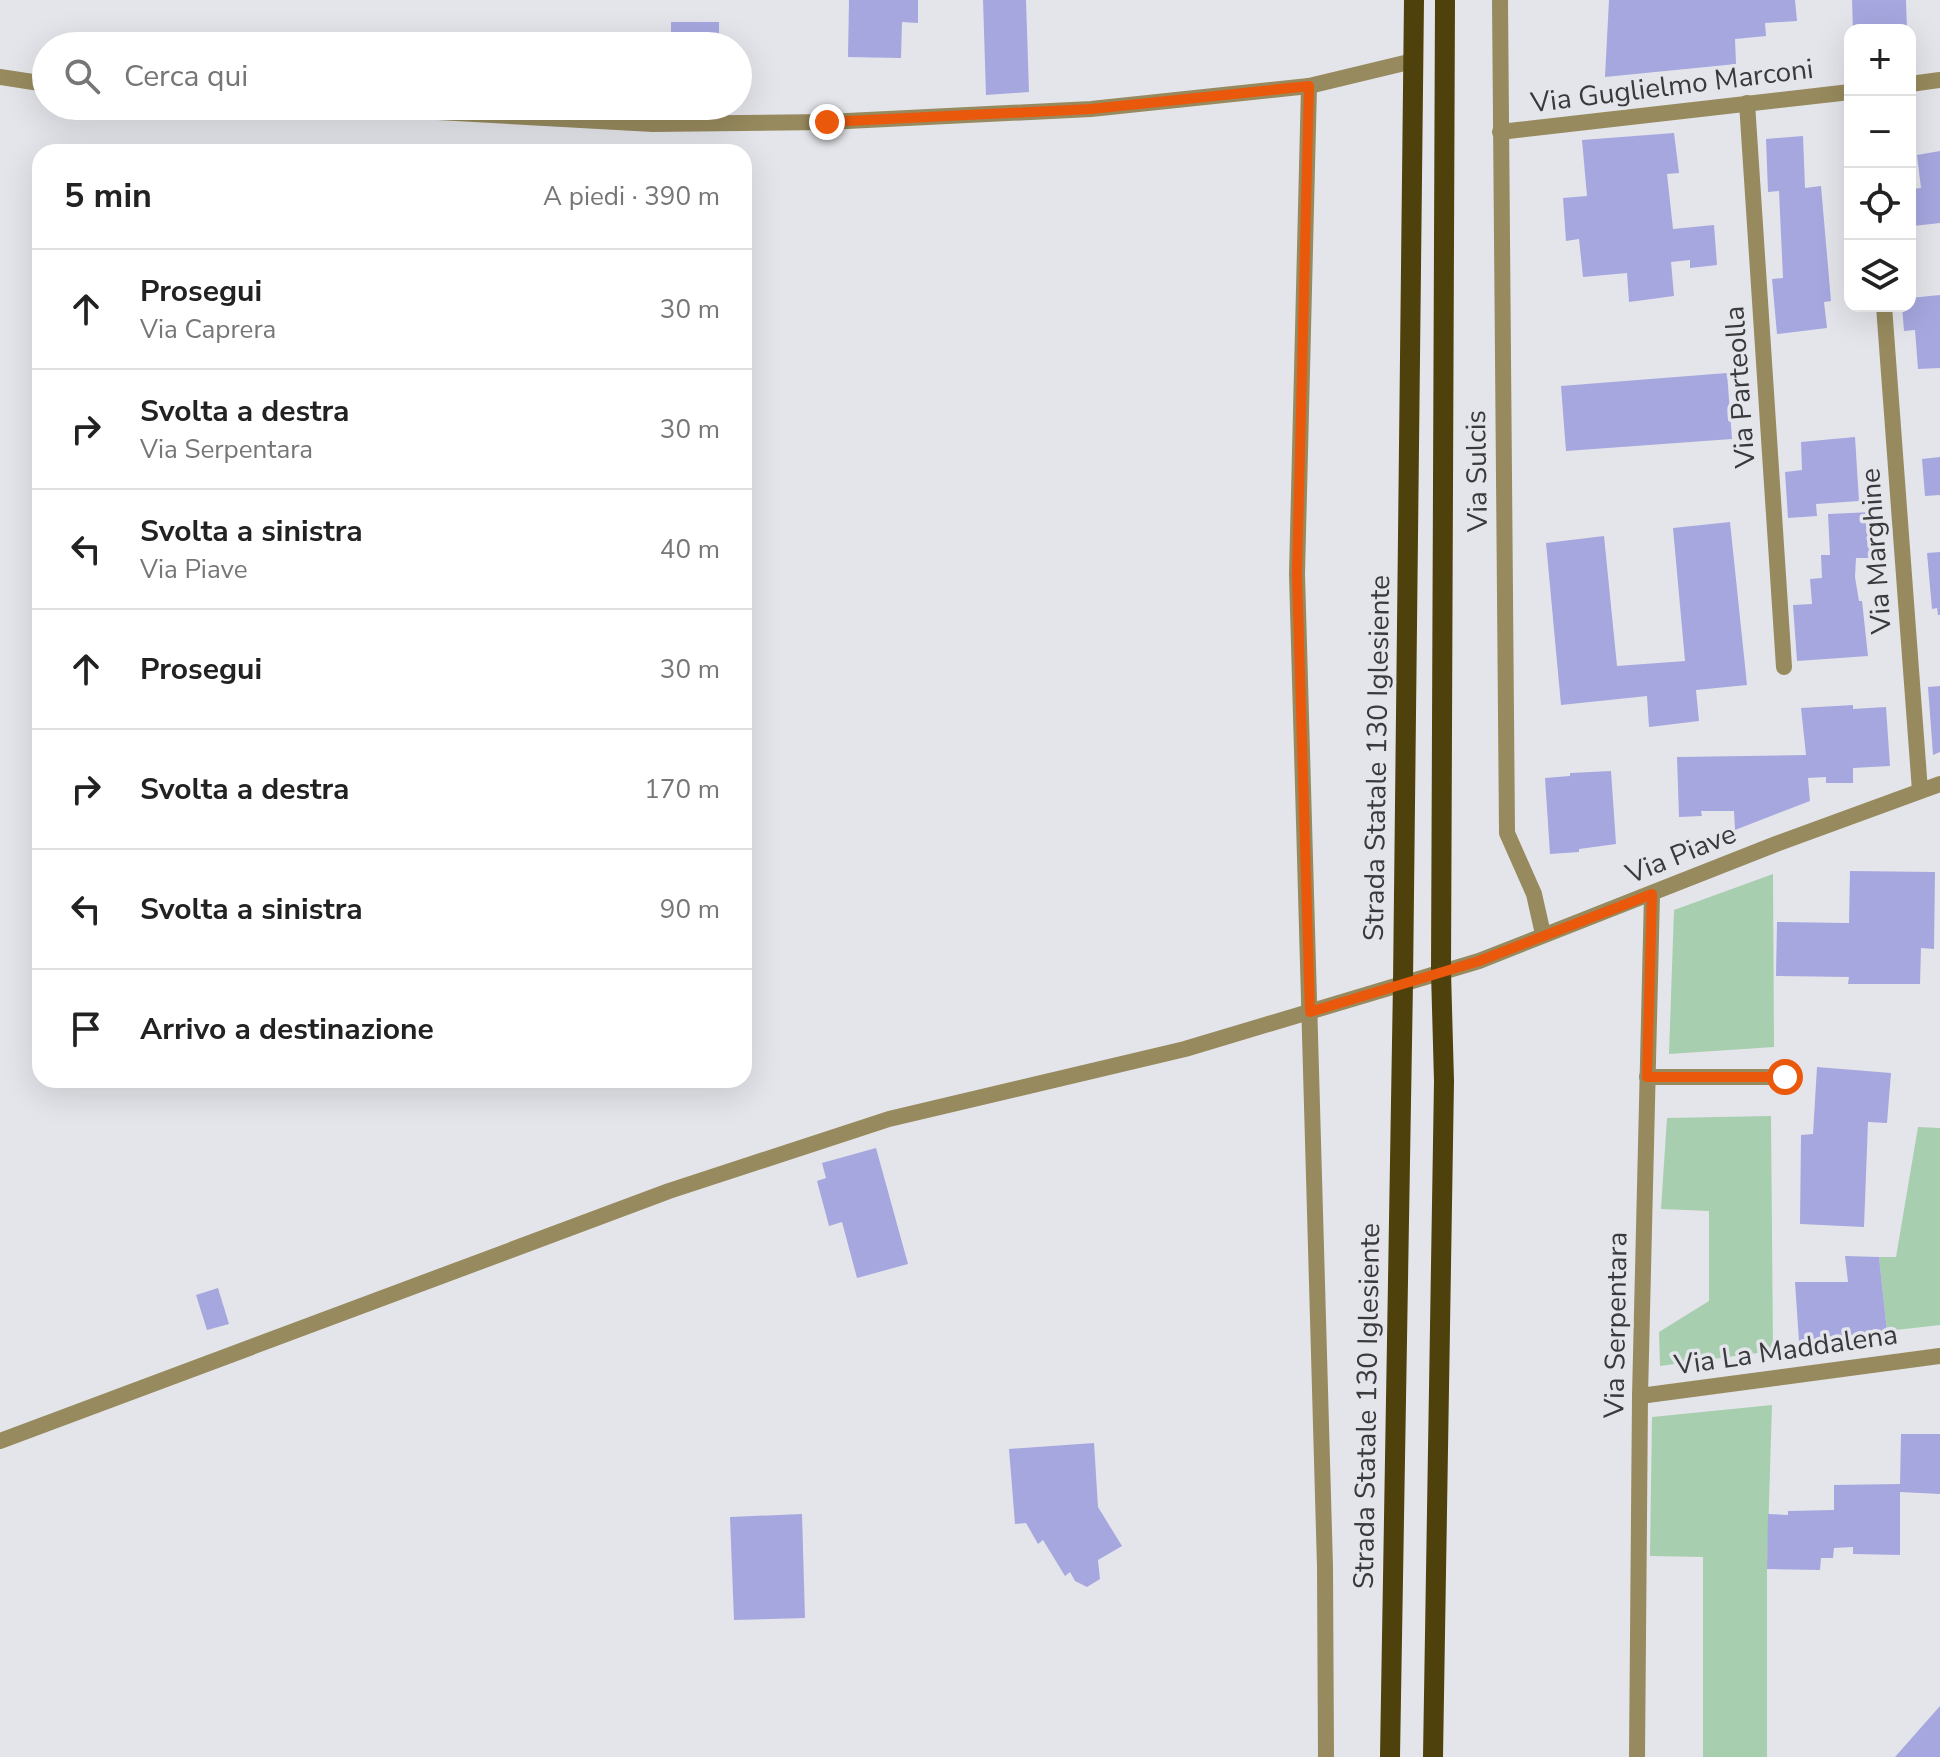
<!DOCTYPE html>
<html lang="it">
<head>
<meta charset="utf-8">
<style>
	body { margin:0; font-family:"Nunito Sans",sans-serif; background:#f6f6f6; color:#222 }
	.controls { position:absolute; right:24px; top:24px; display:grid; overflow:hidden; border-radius:16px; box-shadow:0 8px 32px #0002 }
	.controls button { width:72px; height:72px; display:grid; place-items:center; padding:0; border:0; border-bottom:2px solid #e0e0e0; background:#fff; color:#222; font:40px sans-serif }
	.stop { position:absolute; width:24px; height:24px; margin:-18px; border:6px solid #ea580c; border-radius:50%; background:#fff }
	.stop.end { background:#ea580c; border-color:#fff; box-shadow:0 2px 8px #0008 }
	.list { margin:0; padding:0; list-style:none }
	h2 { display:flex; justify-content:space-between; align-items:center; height:104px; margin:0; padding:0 32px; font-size:34px }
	h2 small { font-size:26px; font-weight:400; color:#767676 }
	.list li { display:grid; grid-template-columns:52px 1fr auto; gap:24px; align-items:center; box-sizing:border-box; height:120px; padding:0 32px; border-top:2px solid #e0e0e0 }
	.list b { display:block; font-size:30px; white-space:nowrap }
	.list p { margin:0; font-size:26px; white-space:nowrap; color:#767676 }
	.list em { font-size:26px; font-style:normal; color:#767676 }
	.icon { flex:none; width:44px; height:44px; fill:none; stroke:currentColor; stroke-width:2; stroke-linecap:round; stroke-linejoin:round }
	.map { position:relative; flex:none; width:1940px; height:1757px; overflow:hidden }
	.search { position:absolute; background:#fff; box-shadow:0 8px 32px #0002; left:32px; top:32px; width:720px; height:88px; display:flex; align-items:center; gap:20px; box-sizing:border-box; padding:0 28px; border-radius:44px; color:#767676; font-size:30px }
	.panel { position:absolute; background:#fff; box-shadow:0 8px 32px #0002; left:32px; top:144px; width:720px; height:944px; border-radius:24px }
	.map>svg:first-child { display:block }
</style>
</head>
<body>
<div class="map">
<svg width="1940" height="1757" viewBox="0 0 1940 1757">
	<rect width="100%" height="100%" fill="#e4e5ea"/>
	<g fill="#a7ceaf">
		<polygon points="1773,874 1774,1047 1669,1054 1674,910"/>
		<polygon points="1771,1116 1773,1351 1660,1366 1659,1332 1709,1301 1709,1211 1661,1209 1667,1118"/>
		<polygon points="1918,1127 1940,1128 1940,1325 1887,1331 1879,1257 1896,1257"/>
		<polygon points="1772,1405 1767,1569 1767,1757 1703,1757 1703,1557 1650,1556 1652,1417"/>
	</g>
	<g fill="#a6a7df">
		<polygon points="849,0 918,0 918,23 902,22 901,58 848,57"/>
		<polygon points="983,0 1026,0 1029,92 986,95"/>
		<polygon points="1609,0 1795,0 1797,21 1765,23 1766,36 1735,39 1736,64 1605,77"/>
		<polygon points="1852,0 1906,0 1907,30 1853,30"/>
		<rect x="671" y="22" width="48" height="24"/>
		<polygon points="1674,133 1679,173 1667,174 1673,229 1714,225 1717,265 1690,268 1690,260 1671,262 1674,296 1629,302 1627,273 1583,277 1579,239 1566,241 1563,198 1587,196 1582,140"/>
		<polygon points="1803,136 1805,188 1821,186 1831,301 1824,302 1827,328 1777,334 1772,279 1783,278 1779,191 1768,192 1766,139"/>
		<polygon points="1940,151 1940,223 1913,226 1910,189 1921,188 1917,155"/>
		<polygon points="1940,295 1940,368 1918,369 1915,330 1904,331 1902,306 1910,306 1910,298"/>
		<polygon points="1727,373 1732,439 1566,451 1561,386"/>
		<polygon points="1855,437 1859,501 1816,504 1817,516 1788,518 1785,472 1802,470 1801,442"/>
		<polygon points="1940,457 1940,495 1925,496 1922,459"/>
		<polygon points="1872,512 1876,558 1856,558 1855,577 1859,601 1862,601 1868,656 1797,661 1793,605 1812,604 1810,579 1822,578 1821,555 1830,555 1828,514"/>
		<polygon points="1730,522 1747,685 1696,690 1699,721 1649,727 1647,696 1561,705 1546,543 1604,536 1617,666 1685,661 1673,528"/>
		<polygon points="1940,552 1940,615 1938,615 1937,608 1932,609 1927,553"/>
		<polygon points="1940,686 1940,752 1933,755 1928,687"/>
		<polygon points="1853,705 1853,709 1886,707 1890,766 1853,768 1853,783 1826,783 1826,777 1808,778 1810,801 1735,830 1734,811 1701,811 1702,816 1679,817 1677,757 1806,755 1801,708"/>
		<polygon points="1611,771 1616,844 1579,849 1579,852 1550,854 1545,778 1570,776 1570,773"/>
		<polygon points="1850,871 1935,872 1934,949 1921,948 1920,984 1848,984 1849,977 1776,976 1777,922 1849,923"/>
		<polygon points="1817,1067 1891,1073 1887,1123 1868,1122 1864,1227 1800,1224 1801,1135 1813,1134"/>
		<polygon points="876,1148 908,1264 857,1278 842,1222 829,1226 817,1181 826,1178 822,1163"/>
		<polygon points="1845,1256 1879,1257 1887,1331 1799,1341 1795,1282 1848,1282"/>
		<polygon points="218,1288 229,1324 207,1330 196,1295"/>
		<polygon points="1901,1434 1940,1434 1940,1494 1900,1492 1900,1555 1853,1554 1853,1547 1834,1548 1833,1558 1821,1558 1820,1570 1767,1569 1768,1514 1788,1515 1788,1511 1834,1510 1834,1485 1900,1484"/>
		<polygon points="1094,1443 1098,1507 1122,1546 1098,1560 1100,1579 1087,1587 1075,1581 1070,1572 1065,1576 1043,1540 1038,1544 1026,1523 1015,1524 1009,1449"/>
		<polygon points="802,1514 805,1618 734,1620 730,1517"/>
		<polygon points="1940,1706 1940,1757 1895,1757"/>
	</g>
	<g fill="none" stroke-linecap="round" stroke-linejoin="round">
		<polyline stroke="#978a5e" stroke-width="16" points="1309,86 1297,574 1325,1567 1326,1757"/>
		<g stroke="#978a5e" stroke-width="16">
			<polyline points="1500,0 1507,833 1534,894 1543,934"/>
			<polyline points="0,77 46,84"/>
			<polyline points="1910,84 1940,80"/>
			<polyline points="1747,103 1784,667"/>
			<polyline points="329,106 653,124 827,122 1091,109 1309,86 1413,61"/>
			<polyline points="1500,132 1850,92"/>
			<polyline points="1884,306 1920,791"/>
			<polyline points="1647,1077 1785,1077"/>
			<polyline points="1640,1396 1940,1356"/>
			<polyline points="0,1441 669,1191 889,1119 1185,1049 1479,961 1776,844 1940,784"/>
			<polyline points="1637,1757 1640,1396 1652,894"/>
		</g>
		<g stroke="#4f410b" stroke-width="20">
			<polyline points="1390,1757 1403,983 1414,0"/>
			<polyline points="1433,1757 1444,1081 1441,972 1445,0"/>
		</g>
	</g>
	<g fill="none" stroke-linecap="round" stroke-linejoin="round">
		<polyline stroke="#ea580c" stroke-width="10" points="827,122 1091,109 1309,86 1297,574 1310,1012 1479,961 1652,894 1647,1077 1785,1077"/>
	</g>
	<g text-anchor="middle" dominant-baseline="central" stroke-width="7" stroke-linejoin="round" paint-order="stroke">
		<g font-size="28" fill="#3a3a3d" stroke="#e4e5ea">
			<text transform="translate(1672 86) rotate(-7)">Via Guglielmo Marconi</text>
			<text transform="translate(1740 387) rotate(-94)">Via Parteolla</text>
			<text transform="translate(1477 471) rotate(-91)">Via Sulcis</text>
			<text transform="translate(1876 551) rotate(-94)">Via Marghine</text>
			<text transform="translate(1377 758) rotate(-89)">Strada Statale 130 Iglesiente</text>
			<text transform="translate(1681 854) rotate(-22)">Via Piave</text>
			<text transform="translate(1616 1325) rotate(-89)">Via Serpentara</text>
			<text transform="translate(1786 1350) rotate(-8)">Via La Maddalena</text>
			<text transform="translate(1367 1406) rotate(-89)">Strada Statale 130 Iglesiente</text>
		</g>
	</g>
</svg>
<div class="controls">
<button>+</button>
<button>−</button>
<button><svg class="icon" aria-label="locate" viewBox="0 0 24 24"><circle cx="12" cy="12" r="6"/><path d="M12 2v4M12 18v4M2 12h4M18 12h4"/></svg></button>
<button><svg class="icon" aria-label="layers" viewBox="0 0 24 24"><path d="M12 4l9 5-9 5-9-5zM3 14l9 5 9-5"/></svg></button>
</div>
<div class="stop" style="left:1785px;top:1077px"></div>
<div class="stop end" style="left:827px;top:122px"></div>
<div class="search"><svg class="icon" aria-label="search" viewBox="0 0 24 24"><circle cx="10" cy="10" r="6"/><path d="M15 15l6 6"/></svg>Cerca qui</div>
<section class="panel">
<h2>5 min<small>A piedi · 390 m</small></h2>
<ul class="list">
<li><svg class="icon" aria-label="ahead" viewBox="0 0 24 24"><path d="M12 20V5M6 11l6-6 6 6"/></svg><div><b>Prosegui</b><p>Via Caprera</p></div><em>30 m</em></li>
<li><svg class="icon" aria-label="right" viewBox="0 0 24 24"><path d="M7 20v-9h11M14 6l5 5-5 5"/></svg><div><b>Svolta a destra</b><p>Via Serpentara</p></div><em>30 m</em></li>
<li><svg class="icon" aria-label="left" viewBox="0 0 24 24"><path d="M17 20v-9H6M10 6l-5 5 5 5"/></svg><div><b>Svolta a sinistra</b><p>Via Piave</p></div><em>40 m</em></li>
<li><svg class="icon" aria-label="ahead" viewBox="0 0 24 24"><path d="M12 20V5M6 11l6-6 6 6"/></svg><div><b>Prosegui</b></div><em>30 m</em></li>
<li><svg class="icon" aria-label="right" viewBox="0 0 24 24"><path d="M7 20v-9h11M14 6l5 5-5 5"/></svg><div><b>Svolta a destra</b></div><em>170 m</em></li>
<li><svg class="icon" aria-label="left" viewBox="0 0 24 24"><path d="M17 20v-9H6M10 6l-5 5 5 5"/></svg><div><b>Svolta a sinistra</b></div><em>90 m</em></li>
<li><svg class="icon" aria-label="arrive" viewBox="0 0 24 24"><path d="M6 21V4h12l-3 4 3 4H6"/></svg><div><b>Arrivo a destinazione</b></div></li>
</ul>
</section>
</div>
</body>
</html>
